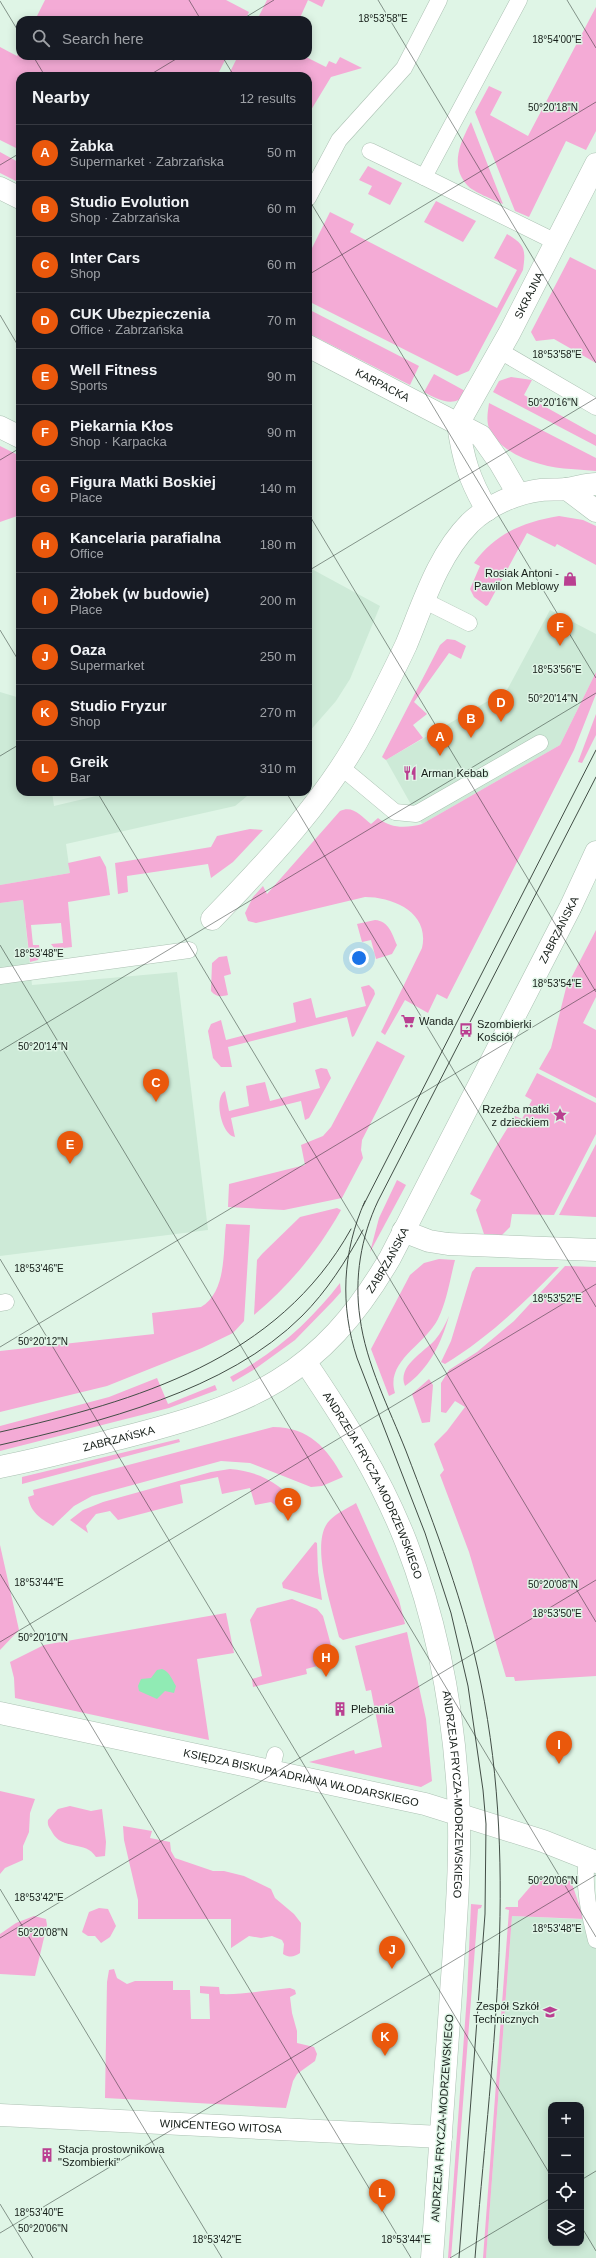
<!DOCTYPE html>
<html lang="en">
<head>
<meta charset="utf-8">
<style>
	body { margin:0; font-family:Helvetica,sans-serif; background:#242831; color:#f1f3f6 }
	.controls { position:absolute; right:12px; bottom:12px; display:grid; overflow:hidden; border-radius:8px; box-shadow:0 2px 10px #0003 }
	.controls button { width:36px; height:36px; display:grid; place-items:center; padding:0; border:0; border-bottom:1px solid #363941; background:#171b24; color:#f1f3f6; font:20px sans-serif }
	.you { position:absolute; left:359px; top:958px; width:14px; height:14px; margin:-10px; border:3px solid #fff; border-radius:50%; background:#1a73e8; box-shadow:0 0 0 6px #1a73e833 }
	.badge { display:grid; place-items:center; width:26px; height:26px; border-radius:50%; background:#ea580c; color:#fff; font-size:13px; font-weight:700 }
	.pin { position:absolute; translate:-50% -33px; filter:drop-shadow(0 1px 2px #0008) }
	.pin::after { content:''; position:absolute; top:21px; width:14px; height:12px; background:inherit; clip-path:polygon(0 0,100% 0,50% 100%) }
	.list { margin:0; padding:0; list-style:none }
	h2 { display:flex; justify-content:space-between; align-items:center; height:52px; margin:0; padding:0 16px; font-size:17px }
	h2 small { font-size:13px; font-weight:400; color:#9ea1a6 }
	.list li { display:grid; grid-template-columns:26px 1fr auto; gap:12px; align-items:center; box-sizing:border-box; height:56px; padding:0 16px; border-top:1px solid #363941 }
	.list b { display:block; font-size:15px; white-space:nowrap }
	.list p { margin:0; font-size:13px; white-space:nowrap; color:#9ea1a6 }
	.list em { font-size:13px; font-style:normal; color:#9ea1a6 }
	.icon { flex:none; width:22px; height:22px; fill:none; stroke:currentColor; stroke-width:2; stroke-linecap:round; stroke-linejoin:round }
	.map { position:relative; flex:none; width:596px; height:2258px; overflow:hidden }
	.search { position:absolute; background:#171b24; box-shadow:0 2px 10px #0003; left:16px; top:16px; width:296px; height:44px; display:flex; align-items:center; gap:10px; box-sizing:border-box; padding:0 14px; border-radius:12px; color:#9ea1a6; font-size:15px }
	.panel { position:absolute; background:#171b24; box-shadow:0 2px 10px #0003; left:16px; top:72px; width:296px; height:724px; border-radius:12px }
	.map>svg:first-child { display:block }
</style>
</head>
<body>
<div class="map">
<svg width="596" height="2258" viewBox="0 0 596 2258">
	<rect width="100%" height="100%" fill="#dff5e6"/>
	<g fill="#cdead7" fill-rule="evenodd">
		<polygon points="308,567 380,606 350,679 336,701 308,733"/>
		<polygon points="550,610 596,634 596,672 560,745 422,824 386,760 507,690"/>
		<polygon points="0,692 20,698 20,792 52,792 54,806 113,792 252,792 235,806 66,844 70,873 0,885"/>
		<polygon points="23,900 32,985 177,972 208,1230 0,1256 0,903"/>
		<path d="M 512,1916 L 596,1920 L 596,2258 L 486,2258 ZM 551,2105 L 581,2105 L 581,2243 L 551,2243 Z"/>
	</g>
	<g fill="#f4abd6">
		<polygon points="45,0 226,0 249,12 245,20 35,20"/>
		<polygon points="267,0 325,0 322,7 308,0 299,20 257,20"/>
		<polygon points="596,7 596,131 586,150 566,141 529,217 515,211 475,112 489,86 502,92 490,115 528,136"/>
		<polygon points="0,47 17,56 20,50 20,56 227,56 217,76 20,76 20,150 0,140"/>
		<polygon points="238,56 304,56 326,67 329,61 336,64 340,57 362,68 331,77 308,115 308,76 228,76"/>
		<path d="M 471,122 L 503,204 C 494,200 473,192 467,185 C 449,165 461,141 471,122 Z"/>
		<polygon points="0,152 20,163 20,183 0,173"/>
		<polygon points="368,166 402,183 390,205 368,194 372,186 359,180"/>
		<polygon points="436,201 476,221 463,242 424,222"/>
		<path d="M 330,212 L 354,224 L 350,232 L 497,308 L 517,270 L 494,258 L 507,234 C 525,245 526,249 523,270 L 469,371 L 457,376 L 308,301 L 308,256 Z"/>
		<polygon points="570,257 596,270 596,363 554,339 536,341 531,332"/>
		<polygon points="308,309 419,366 410,385 308,333"/>
		<path d="M 434,374 L 467,392 C 456,409 438,400 424,392 Z"/>
		<polygon points="511,377 532,380 524,395 596,435 596,446 493,392 499,381"/>
		<path d="M 489,403 L 596,458 L 596,471 C 588,470 580,470 571,469 C 544,468 501,456 489,428 C 486,420 488,411 489,403 Z"/>
		<polygon points="0,446 20,456 20,515 0,522"/>
		<path d="M 559,516 L 583,520 L 596,526 L 596,565 L 557,544 L 555,547 L 527,533 L 488,605 L 486,606 L 474,597 L 470,589 L 480,566 L 474,563 C 495,533 524,522 559,516 Z"/>
		<polygon points="447,639 455,640 466,646 461,659 449,653 414,702 427,714 413,725 423,738 386,760 382,757 440,645"/>
		<path d="M 596,672 L 596,694 L 574,750 L 447,999 L 437,994 L 428,1013 L 405,1000 L 385,1035 L 381,1032 L 422,948 C 430,913 394,897 365,897 L 256,923 L 248,921 L 245,913 L 253,897 L 263,886 L 267,894 L 340,811 C 353,805 361,816 371,824 L 378,818 C 391,829 407,828 422,824 L 560,745 Z"/>
		<polygon points="596,714 596,735 582,763 578,762"/>
		<polygon points="250,829 263,830 233,862 211,878 208,864 127,876 128,892 118,894 115,863 211,847 217,836"/>
		<polygon points="100,856 106,867 110,895 68,902 72,947 55,949 51,944 63,943 61,923 31,925 33,945 39,945 40,953 38,960 30,962 23,900 0,903 0,885 70,873 68,863"/>
		<path d="M 375,920 C 389,921 392,934 397,945 L 392,954 L 376,959 L 371,940 L 362,942 L 357,924 Z"/>
		<polygon points="596,930 596,997 583,1023 596,1030 596,1098 539,1069 551,1048 566,988"/>
		<path d="M 227,956 L 231,974 L 224,976 L 228,995 C 221,997 216,997 211,991 L 212,963 L 219,957 Z"/>
		<polygon points="369,985 374,990 375,994 354,1036 352,1037 347,1017 228,1047 232,1067 221,1067 213,1058 208,1031 211,1024 221,1020 226,1040 296,1022 293,1003 311,998 316,1018 366,1006 361,987"/>
		<polygon points="377,1041 405,1056 362,1140 361,1150 363,1158 342,1198 284,1210 228,1207 229,1184 305,1165 301,1145 323,1136 331,1127"/>
		<path d="M 321,1068 L 327,1069 L 331,1078 L 309,1118 L 305,1120 L 301,1101 L 231,1118 L 235,1137 C 222,1136 213,1098 225,1091 L 229,1111 L 249,1106 L 246,1086 L 265,1082 L 270,1101 L 320,1088 L 315,1070 Z"/>
		<polygon points="537,1073 596,1103 596,1134 554,1215 512,1214 510,1227 502,1235 484,1234 476,1210 481,1200 470,1194 494,1150 515,1116 522,1119 532,1100 525,1096"/>
		<polygon points="596,1144 596,1217 559,1215"/>
		<polygon points="397,1180 406,1185 370,1252 379,1218"/>
		<path d="M 337,1208 L 341,1210 C 318,1251 290,1285 254,1315 L 257,1260 L 262,1254 L 300,1217 Z"/>
		<path d="M 226,1224 L 250,1225 L 244,1321 L 233,1333 L 202,1348 L 107,1386 L 0,1412 L 0,1351 L 154,1334 L 152,1313 L 201,1307 C 227,1292 223,1250 226,1224 Z"/>
		<path d="M 439,1259 L 455,1260 C 450,1279 447,1301 438,1319 C 425,1345 385,1361 395,1393 L 389,1396 L 371,1349 L 410,1275 L 424,1263 Z"/>
		<polygon points="565,1266 596,1267 596,1676 515,1681 514,1677 506,1677 469,1552 440,1475 444,1470 434,1444 447,1431 465,1407 455,1401 446,1413 441,1412 441,1383 449,1370 477,1352 514,1321"/>
		<path d="M 476,1267 L 559,1267 C 524,1303 488,1338 445,1364 L 441,1362 L 451,1341 L 472,1272 Z"/>
		<path d="M 340,1283 L 341,1292 L 333,1301 L 295,1340 L 255,1369 L 233,1382 L 230,1377 C 274,1354 310,1322 340,1283 Z"/>
		<path d="M 449,1316 C 441,1344 429,1369 405,1386 C 397,1366 423,1353 435,1340 C 441,1333 445,1325 449,1316 Z"/>
		<polygon points="157,1378 168,1404 215,1385 217,1390 169,1408 0,1451 0,1426 109,1397"/>
		<polygon points="429,1379 433,1385 430,1422 422,1423 412,1394"/>
		<path d="M 273,1427 C 309,1427 327,1448 343,1477 L 322,1486 L 311,1487 L 250,1463 L 221,1461 L 92,1496 L 74,1506 L 53,1526 C 40,1518 31,1513 28,1497 L 34,1495 L 33,1490 Z"/>
		<polygon points="179,1439 180,1442 22,1484 22,1477"/>
		<path d="M 230,1469 C 261,1472 279,1483 300,1506 L 280,1509 L 271,1502 L 255,1505 L 250,1488 L 222,1494 L 218,1477 L 180,1485 L 183,1503 L 118,1520 L 110,1511 L 96,1514 L 86,1526 L 88,1533 L 70,1520 L 83,1510 L 103,1502 L 211,1472 Z"/>
		<path d="M 356,1503 L 399,1600 L 405,1624 L 343,1640 L 339,1637 C 333,1610 308,1541 330,1520 C 337,1513 348,1508 356,1503 Z"/>
		<polygon points="315,1542 317,1543 318,1572 322,1600 283,1588 282,1583"/>
		<polygon points="0,1545 19,1630 0,1650"/>
		<polygon points="292,1599 317,1609 323,1616 334,1656 320,1660 321,1665 306,1669 307,1674 253,1687 252,1679 262,1676 250,1620 257,1608"/>
		<polygon points="226,1613 234,1653 197,1659 209,1740 15,1698 14,1678 10,1662 44,1645"/>
		<polygon points="407,1632 426,1719 432,1781 421,1787 309,1762 354,1750 355,1754 382,1747 371,1690 366,1691 355,1646"/>
		<polygon points="0,1791 35,1799 30,1813 29,1832 23,1846 23,1860 5,1868 0,1874"/>
		<path d="M 70,1806 L 91,1811 L 102,1809 L 106,1842 L 105,1856 L 96,1857 C 86,1840 62,1851 52,1832 C 50,1828 47,1826 48,1820 L 58,1809 Z"/>
		<path d="M 123,1826 L 152,1831 L 150,1838 L 170,1842 L 171,1851 L 175,1858 L 213,1871 L 224,1871 L 244,1876 L 271,1889 L 275,1898 L 294,1914 L 301,1923 L 300,1953 C 294,1957 290,1958 283,1954 L 284,1944 L 282,1940 L 272,1936 L 261,1938 L 249,1936 L 231,1948 L 231,1919 L 138,1919 L 138,1900 L 124,1840 Z"/>
		<polygon points="537,1879 571,1881 584,1919 512,1916 486,2258 483,2258 509,1910 505,1909 506,1907 518,1907 518,1901"/>
		<polygon points="471,1904 482,1905 481,1908 478,1909 451,2258 448,2258 467,1995"/>
		<polygon points="99,1908 108,1909 116,1926 110,1937 101,1943 95,1936 88,1936 82,1932 89,1912"/>
		<polygon points="34,1916 46,1919 47,1925 35,1976 0,1974 0,1934 16,1923"/>
		<path d="M 114,1969 L 117,1978 L 127,1984 L 135,1981 L 173,1981 L 173,1990 L 190,1990 L 191,2019 L 210,2019 L 209,1994 L 200,1993 L 200,1986 L 219,1987 L 220,1994 C 243,1995 266,1990 290,1988 L 295,1990 L 296,1994 L 290,1997 L 292,2013 L 297,2031 L 297,2043 L 314,2047 L 317,2054 L 315,2061 L 297,2074 L 293,2081 L 286,2108 L 105,2098 L 107,1982 L 109,1970 Z"/>
	</g>
	<path fill="#90ebb4" d="M 162,1669 C 170,1672 172,1680 176,1686 L 174,1693 L 165,1691 L 157,1699 L 139,1691 L 138,1686 L 141,1679 L 151,1678 L 157,1670 Z"/>
	<g fill="none" stroke-linecap="round" stroke-linejoin="round">
		<defs>
			<g id="lane">
				<polyline points="519,0 424,177 556,242"/>
				<polyline points="370,151 424,177"/>
				<polyline points="308,198 339,140 404,68 439,0"/>
				<polyline points="500,351 596,407"/>
				<polyline points="425,601 469,623"/>
				<polyline points="341,767 395,812 416,814 540,743"/>
				<polyline points="0,976 189,950"/>
				<polyline points="0,1303 6,1302"/>
				<polyline points="271,1772 275,1755"/>
				<path d="M 587,1858 C 583,1887 589,1912 596,1940"/>
			</g>
			<g id="street">
				<polyline points="0,188 20,198"/>
				<path id="s1" d="M 308,346 L 481,436 L 500,463 L 518,494"/>
				<path id="s2" d="M 458,424 L 510,332 L 596,164"/>
				<path d="M 458,424 C 463,459 469,479 487,510"/>
				<polyline points="0,427 20,437"/>
				<polyline points="567,489 596,511"/>
				<path d="M 212,919 C 268,861 327,799 365,727 C 379,700 393,673 406,645 C 423,604 438,555 470,523 C 489,505 516,493 541,490 C 550,489 558,490 566,489 C 577,488 585,484 596,484"/>
				<polyline points="403,1231 429,1241 448,1244 596,1250"/>
				<path id="s3" d="M 0,1713 L 425,1804 L 543,1841 L 596,1862"/>
				<path id="s4" d="M 0,2115 L 441,2137"/>
			</g>
			<g id="secondary">
				<path id="s5" d="M 306,1363 C 344,1419 381,1478 406,1542 C 435,1617 451,1698 457,1778 C 463,1854 455,1931 450,2007 C 444,2090 438,2174 432,2258"/>
				<path id="s6" d="M 0,1467 C 41,1459 81,1448 121,1438 C 250,1405 320,1378 390,1258 L 571,906 L 596,852"/>
			</g>
		</defs>
		<use href="#lane" stroke="#acc1b3" stroke-width="17"/>
		<use href="#street" stroke="#acc1b3" stroke-width="23"/>
		<use href="#secondary" stroke="#acc1b3" stroke-width="23"/>
		<use href="#lane" stroke="#fff" stroke-width="16"/>
		<use href="#street" stroke="#fff" stroke-width="22"/>
		<use href="#secondary" stroke="#fff" stroke-width="22"/>
		<g stroke="#424e46" stroke-width="1">
			<path d="M 365,1201 C 342,1252 340,1306 357,1358 L 425,1533 L 451,1613 L 468,1686 L 483,1790 L 486,1824 L 485,1914 L 459,2258"/>
			<polyline points="363,1206 596,750"/>
			<path d="M 0,1432 C 137,1401 278,1360 351,1229"/>
			<path d="M 0,1445 C 100,1422 227,1391 302,1316 C 327,1291 346,1261 363,1230"/>
			<path d="M 475,2258 C 490,2067 520,1874 481,1684 C 465,1604 435,1527 406,1451 C 389,1408 366,1364 360,1318 C 354,1278 361,1237 378,1201 L 596,777"/>
		</g>
	</g>
	<path fill="none" stroke="#151d18" stroke-width="1" stroke-opacity="0.45" d="M 189,0 L 201,20M 378,0 L 596,363M 567,0 L 596,48M 0,1 L 20,34M 241,20 L 274,0M 33,56 L 45,76M 222,56 L 234,76M 148,76 L 181,56M 0,165 L 20,153M 308,198 L 596,678M 308,275 L 596,102M 0,315 L 20,349M 0,460 L 20,448M 308,513 L 596,992M 308,571 L 596,398M 0,630 L 20,663M 0,756 L 20,744M 97,792 L 596,1622M 286,792 L 596,1307M 0,945 L 596,1937M 0,1051 L 596,693M 0,1259 L 551,2176M 0,1347 L 596,989M 0,1574 L 411,2258M 0,1642 L 596,1284M 0,1889 L 222,2258M 0,1938 L 596,1580M 581,2180 L 596,2171M 0,2204 L 33,2258M 581,2226 L 596,2251M 0,2233 L 596,1875M 450,2258 L 551,2198"/>
	<defs>
		<symbol id="shop-bare" viewBox="-9 -9 18 18"><path d="M-5-2.5h2.3a2.7 3.5 0 0 1 5.4 0H5L5.5 6h-11ZM-1.5-2.5h3a1.5 2.3 0 0 0-3 0Z" fill="#ba3f91" stroke="#dff5e6" stroke-width="2.5" paint-order="stroke"/></symbol>
		<symbol id="restaurant-bare" viewBox="-9 -9 18 18"><path d="M-5-6h1v4h1v-4h1v4h1v-4h1v5L-1.5 .5V6h-2V.5L-5-1ZM5-6V6H3V1.5H1.5Q1.5-4 5-6Z" fill="#ba3f91" stroke="#dff5e6" stroke-width="2.5" paint-order="stroke"/></symbol>
		<symbol id="supermarket-bare" viewBox="-9 -9 18 18"><path d="M-6-5.5h2.5l.6 2H6L4.5 2H-2.5L-4.4-4H-6ZM-1.5 3.2a1.3 1.3 0 1 0 .1 0ZM3 3.2a1.3 1.3 0 1 0 .1 0Z" fill="#ba3f91" stroke="#dff5e6" stroke-width="2.5" paint-order="stroke"/></symbol>
		<symbol id="bus-bare" viewBox="-9 -9 18 18"><path d="M-5-6H5V4H4V6H2V4H-2V6H-4V4H-5ZM-3.5-4V0h7V-4ZM-3.5 1.2v1.5H-2V1.2ZM2 1.2v1.5H3.5V1.2Z" fill="#ba3f91" stroke="#dff5e6" stroke-width="2.5" paint-order="stroke"/></symbol>
		<symbol id="sight-bare" viewBox="-9 -9 18 18"><path d="M0-6L1.8-2.2L6-1.7L2.9 1.2L3.7 5.4L0 3.3L-3.7 5.4L-2.9 1.2L-6-1.7L-1.8-2.2Z" fill="#ba3f91" stroke="#dff5e6" stroke-width="2.5" paint-order="stroke"/></symbol>
		<symbol id="building-bare" viewBox="-9 -9 18 18"><path d="M-4-6H4V6H1V3H-1V6H-4ZM-2.5-4.3h1.7v1.8h-1.7ZM.8-4.3h1.7v1.8H.8ZM-2.5-1h1.7V.8h-1.7ZM.8-1h1.7V.8H.8Z" fill="#ba3f91" stroke="#dff5e6" stroke-width="2.5" paint-order="stroke"/></symbol>
		<symbol id="school-bare" viewBox="-9 -9 18 18"><path d="M0-5L7-2L0 1L-7-2ZM-4 1L0 2.5L4 1V4Q0 6-4 4Z" fill="#ba3f91" stroke="#dff5e6" stroke-width="2.5" paint-order="stroke"/></symbol>
	</defs>
	<g fill-rule="evenodd">
		<use href="#shop-bare" x="560" y="569" width="20" height="20"/>
		<use href="#restaurant-bare" x="400" y="763" width="20" height="20"/>
		<use href="#supermarket-bare" x="398" y="1011" width="20" height="20"/>
		<use href="#bus-bare" x="456" y="1020" width="20" height="20"/>
		<use href="#sight-bare" x="550" y="1105" width="20" height="20"/>
		<use href="#building-bare" x="330" y="1699" width="20" height="20"/>
		<use href="#school-bare" x="540" y="2002" width="20" height="20"/>
		<use href="#building-bare" x="37" y="2145" width="20" height="20"/>
	</g>
	<g text-anchor="middle" dominant-baseline="central" stroke-width="3" stroke-linejoin="round" paint-order="stroke">
		<g font-size="11" fill="#151d18" stroke="#dff5e6">
			<text stroke="none"><textPath href="#s2" startOffset="147">SKRAJNA</textPath></text>
			<text stroke="none"><textPath href="#s1" startOffset="84">KARPACKA</textPath></text>
			<text stroke="none"><textPath href="#s6" startOffset="829">ZABRZAŃSKA</textPath></text>
			<text stroke="none"><textPath href="#s6" startOffset="457">ZABRZAŃSKA</textPath></text>
			<text stroke="none"><textPath href="#s6" startOffset="122">ZABRZAŃSKA</textPath></text>
			<text stroke="none"><textPath href="#s5" startOffset="140">ANDRZEJA FRYCZA-MODRZEWSKIEGO</textPath></text>
			<text stroke="none"><textPath href="#s3" startOffset="308">KSIĘDZA BISKUPA ADRIANA WŁODARSKIEGO</textPath></text>
			<text stroke="none"><textPath href="#s5" startOffset="464">ANDRZEJA FRYCZA-MODRZEWSKIEGO</textPath></text>
			<text transform="translate(442 2118) rotate(-86)">ANDRZEJA FRYCZA-MODRZEWSKIEGO</text>
			<text stroke="none"><textPath href="#s4" startOffset="221">WINCENTEGO WITOSA</textPath></text>
		</g>
		<g font-size="11" fill="#151d18" stroke="#dff5e6" text-anchor="start">
			<text x="559" y="573" text-anchor="end">Rosiak Antoni -<tspan x="559" dy="13">Pawilon Meblowy</tspan></text>
			<text x="421" y="773">Arman Kebab</text>
			<text x="419" y="1021">Wanda</text>
			<text x="477" y="1024">Szombierki<tspan x="477" dy="13">Kościół</tspan></text>
			<text x="549" y="1109" text-anchor="end">Rzeźba matki<tspan x="549" dy="13">z dzieckiem</tspan></text>
			<text x="351" y="1709">Plebania</text>
			<text x="539" y="2006" text-anchor="end">Zespół Szkół<tspan x="539" dy="13">Technicznych</tspan></text>
			<text x="58" y="2149">Stacja prostownikowa<tspan x="58" dy="13">"Szombierki"</tspan></text>
		</g>
	</g>
	<g font-size="10" text-anchor="middle" fill="#151d18" stroke="#dff5e6" stroke-width="3" stroke-linejoin="round" paint-order="stroke">
		<text x="383" y="22">18°53'58"E</text>
		<text x="557" y="43">18°54'00"E</text>
		<text x="553" y="111">50°20'18"N</text>
		<text x="557" y="358">18°53'58"E</text>
		<text x="553" y="406">50°20'16"N</text>
		<text x="557" y="673">18°53'56"E</text>
		<text x="553" y="702">50°20'14"N</text>
		<text x="39" y="957">18°53'48"E</text>
		<text x="557" y="987">18°53'54"E</text>
		<text x="43" y="1050">50°20'14"N</text>
		<text x="39" y="1272">18°53'46"E</text>
		<text x="557" y="1302">18°53'52"E</text>
		<text x="43" y="1345">50°20'12"N</text>
		<text x="39" y="1586">18°53'44"E</text>
		<text x="553" y="1588">50°20'08"N</text>
		<text x="557" y="1617">18°53'50"E</text>
		<text x="43" y="1641">50°20'10"N</text>
		<text x="553" y="1884">50°20'06"N</text>
		<text x="39" y="1901">18°53'42"E</text>
		<text x="557" y="1932">18°53'48"E</text>
		<text x="43" y="1936">50°20'08"N</text>
		<text x="39" y="2216">18°53'40"E</text>
		<text x="43" y="2232">50°20'06"N</text>
		<text x="217" y="2243">18°53'42"E</text>
		<text x="406" y="2243">18°53'44"E</text>
	</g>
</svg>
<div class="controls">
<button>+</button>
<button>−</button>
<button><svg class="icon" aria-label="locate" viewBox="0 0 24 24"><circle cx="12" cy="12" r="6"/><path d="M12 2v4M12 18v4M2 12h4M18 12h4"/></svg></button>
<button><svg class="icon" aria-label="layers" viewBox="0 0 24 24"><path d="M12 4l9 5-9 5-9-5zM3 14l9 5 9-5"/></svg></button>
</div>
<div class="you"></div>
<div class="pin badge" style="left:440px;top:756px">A</div>
<div class="pin badge" style="left:471px;top:738px">B</div>
<div class="pin badge" style="left:156px;top:1102px">C</div>
<div class="pin badge" style="left:501px;top:722px">D</div>
<div class="pin badge" style="left:70px;top:1164px">E</div>
<div class="pin badge" style="left:560px;top:646px">F</div>
<div class="pin badge" style="left:288px;top:1521px">G</div>
<div class="pin badge" style="left:326px;top:1677px">H</div>
<div class="pin badge" style="left:559px;top:1764px">I</div>
<div class="pin badge" style="left:392px;top:1969px">J</div>
<div class="pin badge" style="left:385px;top:2056px">K</div>
<div class="pin badge" style="left:382px;top:2212px">L</div>
<div class="search"><svg class="icon" aria-label="search" viewBox="0 0 24 24"><circle cx="10" cy="10" r="6"/><path d="M15 15l6 6"/></svg>Search here</div>
<section class="panel">
<h2>Nearby<small>12 results</small></h2>
<ul class="list">
<li><span class="badge">A</span><div><b>Żabka</b><p>Supermarket · Zabrzańska</p></div><em>50 m</em></li>
<li><span class="badge">B</span><div><b>Studio Evolution</b><p>Shop · Zabrzańska</p></div><em>60 m</em></li>
<li><span class="badge">C</span><div><b>Inter Cars</b><p>Shop</p></div><em>60 m</em></li>
<li><span class="badge">D</span><div><b>CUK Ubezpieczenia</b><p>Office · Zabrzańska</p></div><em>70 m</em></li>
<li><span class="badge">E</span><div><b>Well Fitness</b><p>Sports</p></div><em>90 m</em></li>
<li><span class="badge">F</span><div><b>Piekarnia Kłos</b><p>Shop · Karpacka</p></div><em>90 m</em></li>
<li><span class="badge">G</span><div><b>Figura Matki Boskiej</b><p>Place</p></div><em>140 m</em></li>
<li><span class="badge">H</span><div><b>Kancelaria parafialna</b><p>Office</p></div><em>180 m</em></li>
<li><span class="badge">I</span><div><b>Żłobek (w budowie)</b><p>Place</p></div><em>200 m</em></li>
<li><span class="badge">J</span><div><b>Oaza</b><p>Supermarket</p></div><em>250 m</em></li>
<li><span class="badge">K</span><div><b>Studio Fryzur</b><p>Shop</p></div><em>270 m</em></li>
<li><span class="badge">L</span><div><b>Greik</b><p>Bar</p></div><em>310 m</em></li>
</ul>
</section>
</div>
</body>
</html>
